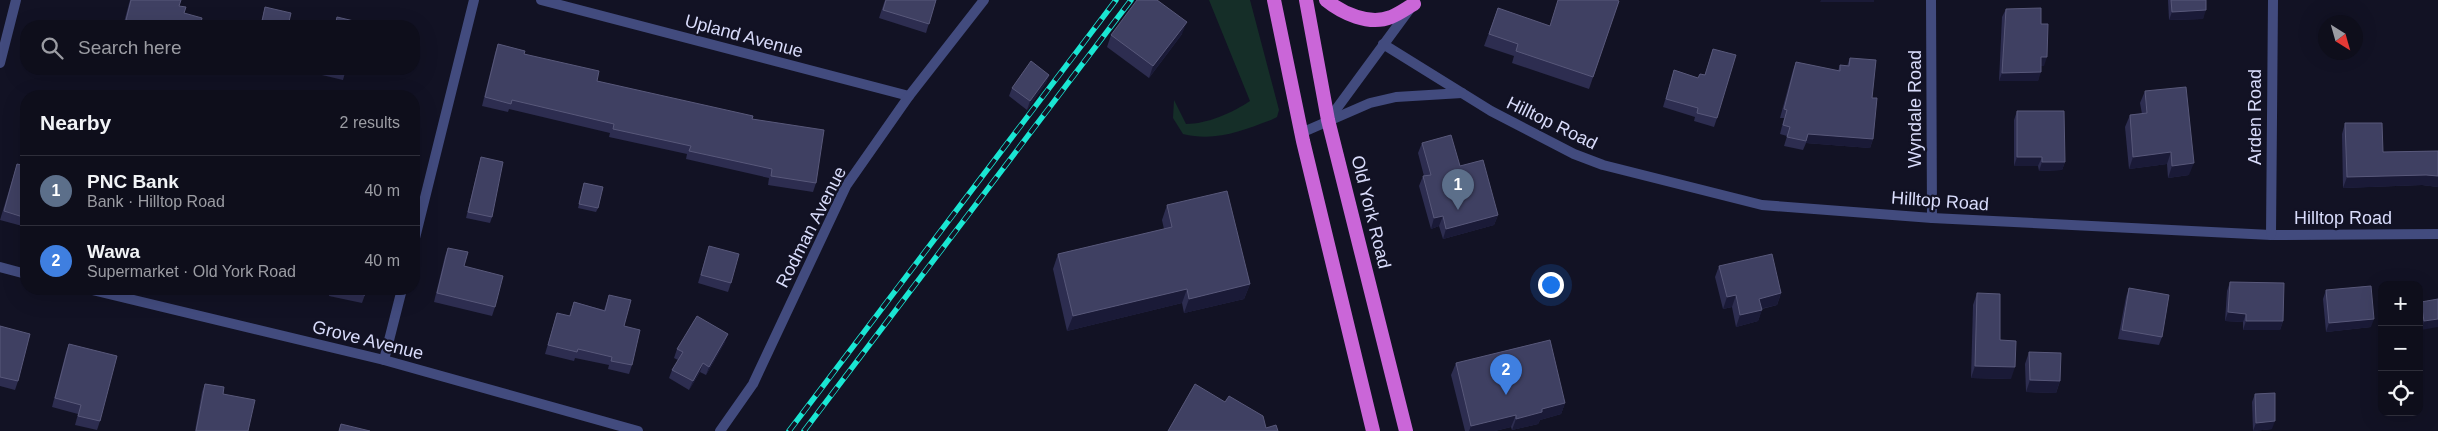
<!DOCTYPE html>
<html lang="en">
<head>
<meta charset="utf-8">
<style>
	body { margin:0; font-family:Arial,sans-serif; background:#171724; color:#f1f3f6 }
	.controls { position:absolute; right:15px; bottom:15px; display:grid; overflow:hidden; border-radius:10px; box-shadow:0 5px 20px #0002 }
	.controls button { width:45px; height:45px; display:grid; place-items:center; padding:0; border:0; border-bottom:1px solid #2e2e3a; background:#0e0e1b; color:#f1f3f6; font:25px sans-serif }
	.compass { position:absolute; left:2318px; top:15px; width:45px; height:45px; border-radius:50%; background:#0e0e1b; box-shadow:0 5px 20px #0002; rotate:143deg }
	.you { position:absolute; left:1550px; top:284px; width:18px; height:18px; margin:-12px; border:4px solid #fff; border-radius:50%; background:#1a73e8; box-shadow:0 0 0 8px #1a73e833 }
	.badge { display:grid; place-items:center; width:32px; height:32px; border-radius:50%; background:#0f766e; color:#fff; font-size:16px; font-weight:700 }
	.pin { position:absolute; translate:-50% -41px; filter:drop-shadow(0 1px 2px #0008) }
	.pin::after { content:''; position:absolute; top:26px; width:18px; height:15px; background:inherit; clip-path:polygon(0 0,100% 0,50% 100%) }
	.list { margin:0; padding:0; list-style:none }
	h2 { display:flex; justify-content:space-between; align-items:center; height:65px; margin:0; padding:0 20px; font-size:21px }
	h2 small { font-size:16px; font-weight:400; color:#9b9ca3 }
	.list li { display:grid; grid-template-columns:32px 1fr auto; gap:15px; align-items:center; box-sizing:border-box; height:70px; padding:0 20px; border-top:1px solid #2e2e3a }
	.list b { display:block; font-size:19px; white-space:nowrap }
	.list p { margin:0; font-size:16px; white-space:nowrap; color:#9b9ca3 }
	.list em { font-size:16px; font-style:normal; color:#9b9ca3 }
	.icon { flex:none; width:28px; height:28px; fill:none; stroke:currentColor; stroke-width:2; stroke-linecap:round; stroke-linejoin:round }
	.map { position:relative; flex:none; width:2438px; height:431px; overflow:hidden }
	.search { position:absolute; background:#0e0e1b; box-shadow:0 5px 20px #0002; left:20px; top:20px; width:400px; height:55px; display:flex; align-items:center; gap:12px; box-sizing:border-box; padding:0 18px; border-radius:20px; color:#9b9ca3; font-size:19px }
	.panel { position:absolute; background:#0e0e1b; box-shadow:0 5px 20px #0002; left:20px; top:90px; width:400px; height:205px; border-radius:20px }
	.map>svg:first-child { display:block }
</style>
</head>
<body>
<div class="map">
<svg width="2438" height="431" viewBox="0 0 2438 431">
	<rect width="100%" height="100%" fill="#121224"/>
	<path fill="#152e28" d="M 1209,0 L 1250,0 L 1279,110 L 1277,117 L 1271,120 C 1241,131 1215,142 1183,134 L 1173,118 L 1174,100 L 1186,124 C 1207,124 1232,113 1250,101 Z"/>
	<g fill="none" stroke-linecap="round" stroke-linejoin="round">
		<g stroke="#424b7e" stroke-width="10">
			<polyline points="541,0 909,96"/>
			<polyline points="1931,0 1932,218"/>
			<polyline points="1383,44 1491,111 1574,154 1603,165 1762,205 1932,218 2271,235 2438,234"/>
			<polyline points="1329,119 1409,10"/>
			<polyline points="1301,133 1370,103 1396,97 1462,93"/>
			<polyline points="2271,235 2273,0"/>
			<polyline points="414,242 474,0"/>
			<polyline points="0,267 26,274"/>
			<polyline points="88,289 384,360 638,431"/>
			<polyline points="384,360 402,289"/>
			<polyline points="720,431 753,384 846,186 909,96 984,0"/>
		</g>
		<polyline stroke="#424b7e" stroke-width="10" points="0,63 16,0"/>
		<g stroke="#ca66d8" stroke-width="14">
			<polyline points="1274,0 1303,141 1373,431"/>
			<polyline points="1306,0 1328,120 1406,431"/>
			<path d="M 1326,0 C 1342,13 1369,26 1391,17 C 1399,14 1407,8 1414,4"/>
		</g>
		<defs>
			<g id="rail">
				<polyline points="789,431 1116,0"/>
				<polyline points="804,431 1131,0"/>
			</g>
		</defs>
		<use href="#rail" stroke="#1ae6d3" stroke-width="5.5"/>
		<use href="#rail" stroke="#121224" stroke-width="4" stroke-dasharray="11" stroke-linecap="butt"/>
	</g>
	<g fill="#2d2d50">
		<polygon points="130,0 179,0 179,6 184,13 200,26 123,26"/>
		<polygon points="885,0 936,0 926,33 879,18"/>
		<polygon points="2168,0 2206,0 2203,19 2169,20"/>
		<polygon points="1619,1 1589,89 1512,63 1514,56 1484,46 1498,8 1549,26"/>
		<polygon points="265,7 288,26 260,26"/>
		<polygon points="2006,9 2041,24 2044,66 2041,66 2038,81 1999,81 2002,17"/>
		<polygon points="1182,34 1149,78 1107,47 1111,35"/>
		<polygon points="498,44 597,81 752,119 816,183 813,192 768,185 769,178 686,159 687,154 609,137 610,133 509,109 508,112 482,106 495,53"/>
		<polygon points="1713,49 1717,118 1714,127 1694,121 1695,117 1663,107 1674,70 1698,78 1705,74"/>
		<polygon points="1850,58 1872,98 1873,139 1870,148 1806,143 1803,150 1784,146 1787,136 1780,134 1784,118 1780,118 1793,70 1796,62 1838,71 1840,65 1847,66"/>
		<polygon points="324,69 346,69 343,80 322,75"/>
		<polygon points="1049,75 1046,83 1027,110 1009,96 1012,88"/>
		<polygon points="2145,91 2189,175 2168,178 2167,164 2129,169 2125,127 2130,115 2142,114 2140,103"/>
		<polygon points="2017,111 2065,162 2062,170 2039,171 2038,166 2014,166 2014,120"/>
		<polygon points="2345,123 2383,152 2438,151 2438,187 2422,185 2343,188 2342,134"/>
		<polygon points="1422,143 1460,166 1498,215 1494,225 1443,239 1439,226 1431,229 1419,186 1423,176 1424,176 1418,153"/>
		<polygon points="481,157 492,217 490,223 466,218 479,164"/>
		<polygon points="17,164 26,166 26,227 0,220"/>
		<polygon points="584,183 598,208 596,212 578,208"/>
		<polygon points="1167,205 1250,284 1244,299 1184,313 1182,303 1067,331 1053,269 1058,254 1164,229 1162,220"/>
		<polygon points="709,246 731,283 728,292 698,283"/>
		<polygon points="448,248 464,266 495,307 492,316 434,302 445,256"/>
		<polygon points="1719,266 1781,293 1777,305 1762,309 1758,321 1736,327 1732,307 1723,309 1715,277"/>
		<polygon points="2230,282 2283,321 2280,330 2243,330 2243,322 2225,321 2227,291"/>
		<polygon points="2129,288 2162,337 2159,345 2118,339 2126,297"/>
		<polygon points="257,289 268,289 267,291"/>
		<polygon points="330,289 367,289 362,303 329,296"/>
		<polygon points="2326,290 2371,327 2326,332 2323,299"/>
		<polygon points="1977,293 2011,379 1971,378 1973,305"/>
		<polygon points="609,295 624,326 632,365 629,374 608,369 609,365 575,358 574,361 545,354 557,313 569,316 574,302 604,310"/>
		<polygon points="2438,299 2421,330 2419,321 2419,306 2421,302"/>
		<polygon points="0,326 18,381 15,390 0,386"/>
		<polygon points="725,342 706,375 700,372 689,390 669,378 672,370 678,360 674,358 677,349"/>
		<polygon points="69,344 100,421 97,430 75,425 78,414 52,407 66,352"/>
		<polygon points="2029,352 2060,381 2056,393 2026,392 2025,364"/>
		<polygon points="1456,363 1565,403 1561,414 1540,420 1538,424 1512,430 1511,427 1495,431 1465,431 1451,375"/>
		<polygon points="205,384 223,394 248,431 195,431 202,392"/>
		<polygon points="2255,394 2272,429 2253,431 2252,402"/>
	</g>
	<g fill="#1a1a37">
		<polygon points="1821,0 1874,0 1874,2 1820,2"/>
		<polygon points="2206,10 2203,19 2169,20 2172,12"/>
		<polygon points="1187,22 1182,34 1149,78 1153,66"/>
		<polygon points="2041,57 2047,57 2044,66 2038,66"/>
		<polygon points="2041,72 2038,81 1999,81 2002,73"/>
		<polygon points="1049,75 1046,83 1027,110 1030,101"/>
		<polygon points="1808,134 1873,139 1870,148 1806,143"/>
		<polygon points="2171,152 2167,164 2129,169 2133,157"/>
		<polygon points="2017,157 2042,157 2038,166 2014,166"/>
		<polygon points="2042,162 2065,162 2062,170 2039,171"/>
		<polygon points="2194,163 2189,175 2168,178 2172,166"/>
		<polygon points="2426,175 2438,176 2438,187 2422,185 2343,188 2347,177"/>
		<polygon points="1498,215 1494,225 1443,239 1446,229"/>
		<polygon points="1443,216 1439,226 1431,229 1434,218"/>
		<polygon points="1250,284 1244,299 1184,313 1189,299"/>
		<polygon points="1187,289 1182,303 1067,331 1073,316"/>
		<polygon points="1781,293 1777,305 1755,310 1759,299"/>
		<polygon points="1736,295 1732,307 1723,309 1727,297"/>
		<polygon points="1762,310 1758,321 1736,327 1740,315"/>
		<polygon points="2228,312 2246,314 2243,322 2225,321"/>
		<polygon points="2374,319 2371,327 2326,332 2329,323"/>
		<polygon points="2438,319 2438,327 2421,330 2424,321"/>
		<polygon points="2246,321 2283,321 2280,330 2243,330"/>
		<polygon points="728,334 725,342 706,375 709,367"/>
		<polygon points="703,363 700,372 689,390 693,381"/>
		<polygon points="1975,366 2015,367 2011,379 1971,378"/>
		<polygon points="2030,380 2060,381 2056,393 2026,392"/>
		<polygon points="1565,403 1561,414 1540,420 1538,424 1512,430 1516,419 1542,409"/>
		<polygon points="1516,415 1511,427 1495,431 1469,431 1471,426"/>
		<polygon points="2275,421 2272,429 2253,431 2256,423"/>
	</g>
	<g fill="#3f4062" stroke="#58587a">
		<polygon points="131,0 181,0 179,6 186,7 184,13 202,18 200,26 151,26 126,20"/>
		<polygon points="886,0 936,0 929,24 883,10"/>
		<polygon points="1137,0 1157,0 1187,22 1153,66 1111,35"/>
		<polygon points="1558,0 1617,0 1619,1 1593,77 1516,51 1518,44 1489,34 1498,8 1550,26"/>
		<polygon points="2171,0 2206,0 2206,10 2172,12"/>
		<polygon points="265,7 291,13 288,26 261,26"/>
		<polygon points="2041,8 2041,24 2048,24 2047,57 2041,57 2041,72 2002,73 2006,9"/>
		<polygon points="337,17 375,26 335,26"/>
		<polygon points="498,44 525,51 524,54 599,71 597,81 753,116 752,119 824,130 816,183 771,176 772,169 689,151 691,146 613,129 614,124 512,100 511,104 485,97"/>
		<polygon points="1713,49 1736,55 1717,118 1697,113 1698,108 1666,99 1674,70 1698,78 1700,74 1705,75"/>
		<polygon points="1850,58 1876,60 1872,98 1877,98 1873,139 1808,134 1806,141 1787,137 1790,127 1783,125 1787,110 1784,109 1796,62 1840,71 1840,65 1849,66"/>
		<polygon points="1031,61 1049,75 1030,101 1012,88"/>
		<polygon points="334,69 346,69 346,71"/>
		<polygon points="2186,87 2194,163 2172,166 2171,152 2133,157 2130,115 2147,113 2145,91"/>
		<polygon points="2017,111 2064,111 2065,162 2042,162 2042,157 2017,157"/>
		<polygon points="2345,123 2382,123 2383,152 2438,151 2438,176 2426,175 2347,177"/>
		<polygon points="1451,135 1460,166 1483,160 1498,215 1446,229 1443,216 1434,218 1423,176 1431,175 1422,143"/>
		<polygon points="481,157 503,162 492,217 468,212"/>
		<polygon points="17,164 26,166 26,218 4,211"/>
		<polygon points="584,183 603,187 598,208 579,204"/>
		<polygon points="1227,191 1250,284 1189,299 1187,289 1073,316 1058,254 1172,227 1167,205"/>
		<polygon points="709,246 739,254 731,283 701,275"/>
		<polygon points="448,248 468,252 464,266 503,276 495,307 437,293"/>
		<polygon points="1772,254 1781,293 1759,299 1762,310 1740,315 1736,295 1727,297 1719,266"/>
		<polygon points="2230,282 2284,283 2283,321 2246,321 2246,314 2228,312"/>
		<polygon points="2371,286 2374,319 2329,323 2326,290"/>
		<polygon points="2129,288 2169,295 2162,337 2122,330"/>
		<polygon points="339,289 367,289 365,295"/>
		<polygon points="1977,293 2000,294 2000,340 2016,341 2015,367 1975,366"/>
		<polygon points="609,295 631,300 624,326 640,330 632,365 611,361 612,357 578,349 577,352 548,345 557,313 570,316 574,302 605,311"/>
		<polygon points="2438,299 2438,319 2424,321 2421,302"/>
		<polygon points="697,316 728,334 709,367 703,363 693,381 672,370 683,352 677,349"/>
		<polygon points="0,326 30,334 18,381 0,377"/>
		<polygon points="1550,340 1565,403 1542,409 1542,412 1516,419 1516,415 1471,426 1456,363"/>
		<polygon points="69,344 117,356 100,421 78,416 81,405 55,398"/>
		<polygon points="2029,352 2061,353 2060,381 2030,380"/>
		<polygon points="205,384 224,387 223,394 255,400 248,431 196,431"/>
		<polygon points="1195,384 1225,402 1229,396 1263,416 1266,428 1276,425 1278,431 1168,431"/>
		<polygon points="2275,393 2275,421 2256,423 2255,394"/>
		<polygon points="341,424 370,431 339,431"/>
	</g>
	<g text-anchor="middle" dominant-baseline="central" stroke-width="4.5" stroke-linejoin="round" paint-order="stroke">
		<g font-size="18" fill="#d9dcfb" stroke="#121224">
			<text transform="translate(744 36) rotate(15)">Upland Avenue</text>
			<text transform="translate(1915 109) rotate(-90)">Wyndale Road</text>
			<text transform="translate(2255 117) rotate(-90)">Arden Road</text>
			<text transform="translate(1552 123) rotate(26)">Hilltop Road</text>
			<text transform="translate(1940 201) rotate(4)">Hilltop Road</text>
			<text transform="translate(1371 212) rotate(76)">Old York Road</text>
			<text x="2343" y="218">Hilltop Road</text>
			<text transform="translate(811 227) rotate(-63)">Rodman Avenue</text>
			<text transform="translate(368 340) rotate(14)">Grove Avenue</text>
		</g>
	</g>
</svg>
<div class="controls">
<button>+</button>
<button>−</button>
<button><svg class="icon" aria-label="locate" viewBox="0 0 24 24"><circle cx="12" cy="12" r="6"/><path d="M12 2v4M12 18v4M2 12h4M18 12h4"/></svg></button>
</div>
<svg class="compass" viewBox="-18 -18 36 36"><path d="M0-13l5 13h-10z" fill="#e53935"/><path d="M0 13l5-13h-10z" fill="#9b9ca3"/></svg>
<div class="you"></div>
<div class="pin badge" style="left:1458px;top:210px;background:#5c6f8a">1</div>
<div class="pin badge" style="left:1506px;top:395px;background:#3f7fe0">2</div>
<div class="search"><svg class="icon" aria-label="search" viewBox="0 0 24 24"><circle cx="10" cy="10" r="6"/><path d="M15 15l6 6"/></svg>Search here</div>
<section class="panel">
<h2>Nearby<small>2 results</small></h2>
<ul class="list">
<li><span class="badge" style="background:#5c6f8a">1</span><div><b>PNC Bank</b><p>Bank · Hilltop Road</p></div><em>40 m</em></li>
<li><span class="badge" style="background:#3f7fe0">2</span><div><b>Wawa</b><p>Supermarket · Old York Road</p></div><em>40 m</em></li>
</ul>
</section>
</div>
</body>
</html>
